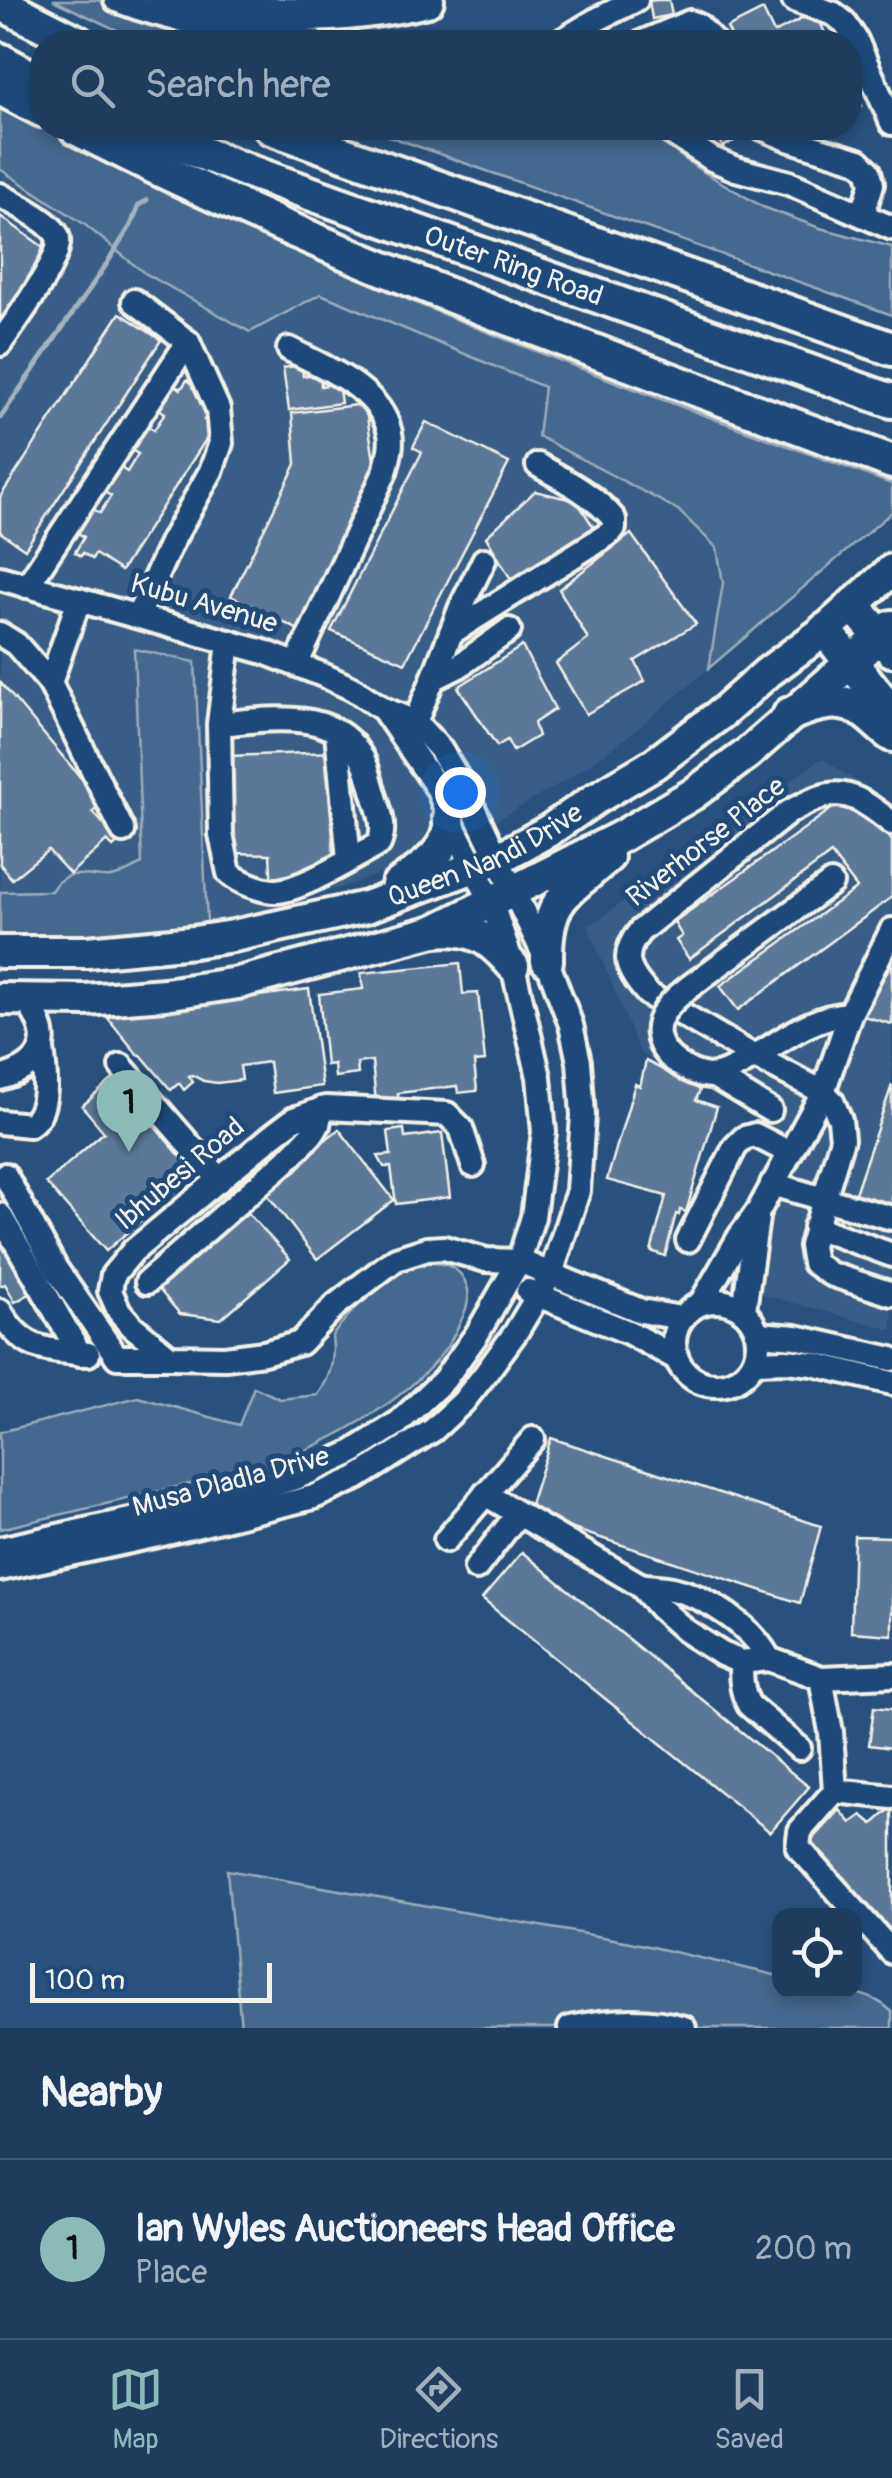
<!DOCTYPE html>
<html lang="en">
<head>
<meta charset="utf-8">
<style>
	body { margin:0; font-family:Pangolin,sans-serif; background:#2b4867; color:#f1f3f6 }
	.controls { position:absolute; right:30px; bottom:30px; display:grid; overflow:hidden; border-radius:20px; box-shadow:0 5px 15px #0003 }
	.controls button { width:90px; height:90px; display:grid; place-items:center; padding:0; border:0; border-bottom:2px solid #3c5673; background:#1e3d5e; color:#f1f3f6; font:50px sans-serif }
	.scale { position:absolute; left:30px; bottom:25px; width:242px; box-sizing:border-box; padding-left:10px; border:5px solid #f4f1e8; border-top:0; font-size:28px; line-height:35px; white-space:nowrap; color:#f4f1e8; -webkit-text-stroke:8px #1f4a7a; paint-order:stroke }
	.you { position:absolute; left:460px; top:792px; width:35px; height:35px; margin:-25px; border:8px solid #fff; border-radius:50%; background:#1a73e8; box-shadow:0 0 0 15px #1a73e833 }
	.badge { display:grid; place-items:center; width:65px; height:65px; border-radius:50%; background:#8bbbb9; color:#111; font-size:32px; font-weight:700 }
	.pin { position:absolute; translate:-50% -82px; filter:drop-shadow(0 2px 5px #0008) }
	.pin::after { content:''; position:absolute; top:52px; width:35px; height:30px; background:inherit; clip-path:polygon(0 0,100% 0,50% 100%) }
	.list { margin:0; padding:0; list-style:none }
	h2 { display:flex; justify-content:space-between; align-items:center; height:130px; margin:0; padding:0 40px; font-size:42px }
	h2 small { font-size:32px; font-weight:400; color:#a1aebc }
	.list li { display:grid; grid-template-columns:65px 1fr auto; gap:30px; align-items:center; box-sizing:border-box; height:180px; padding:0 40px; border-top:2px solid #3c5673 }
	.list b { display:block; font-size:38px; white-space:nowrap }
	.list p { margin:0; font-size:32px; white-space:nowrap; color:#a1aebc }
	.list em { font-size:32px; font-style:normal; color:#a1aebc }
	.icon { flex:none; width:55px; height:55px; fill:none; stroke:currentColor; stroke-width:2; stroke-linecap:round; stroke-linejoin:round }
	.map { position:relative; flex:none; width:892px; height:2028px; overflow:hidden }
	.search { position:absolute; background:#1e3d5e; box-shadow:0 5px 15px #0003; left:30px; right:30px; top:30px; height:110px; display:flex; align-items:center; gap:25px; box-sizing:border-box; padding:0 35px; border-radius:40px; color:#a1aebc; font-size:38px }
	.sheet { height:310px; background:#1e3d5e }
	nav { display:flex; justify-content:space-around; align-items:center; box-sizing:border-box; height:140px; border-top:2px solid #3c5673; background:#1e3d5e; font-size:28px; color:#a1aebc }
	nav a { display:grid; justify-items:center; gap:5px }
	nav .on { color:#8bbbb9 }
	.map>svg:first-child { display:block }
</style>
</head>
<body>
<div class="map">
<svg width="892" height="2028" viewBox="0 0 892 2028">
	<rect width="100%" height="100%" fill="#28517e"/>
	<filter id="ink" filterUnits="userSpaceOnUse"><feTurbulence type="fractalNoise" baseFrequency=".01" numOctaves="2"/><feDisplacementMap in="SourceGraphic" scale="20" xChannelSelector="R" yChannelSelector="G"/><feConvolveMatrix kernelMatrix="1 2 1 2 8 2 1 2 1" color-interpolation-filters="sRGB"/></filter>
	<g filter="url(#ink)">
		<g fill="#375d86">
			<polygon points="0,169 84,224 143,272 321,294 545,387 538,436 678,510 717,548 723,583 709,668 639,728 602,756 563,782 482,829 440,850 353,884 264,910 207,922 195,662 135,649 142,864 113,877 79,873 51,891 0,892"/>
			<polygon points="822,758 892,805 892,1330 714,1281 791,1137 640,1053 588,927"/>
		</g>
		<g fill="#45688e" stroke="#9cacbb" stroke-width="2.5">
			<polygon points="53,0 98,0 157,24 246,42 142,42"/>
			<path d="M 0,98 L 42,122 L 42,128 L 54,128 C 172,191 292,251 416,303 C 573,368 733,426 892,484 L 892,512 L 709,668 L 723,583 L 717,548 L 678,510 L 538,436 L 544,387 L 321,294 L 250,332 L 143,272 L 84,224 L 0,169 Z"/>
			<polygon points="366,128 642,128 697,168 763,207 820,228 892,247 892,315"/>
			<path d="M 134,649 L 195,662 L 207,922 C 138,933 70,939 0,936 L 0,892 L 51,891 C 67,864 87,879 111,877 C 121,876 133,868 142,864 Z"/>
			<path d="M 424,1263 C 444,1262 460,1266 467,1286 C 472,1301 463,1316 457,1329 C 430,1387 347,1433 290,1457 C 259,1471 219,1477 186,1485 C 124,1500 62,1514 0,1529 L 0,1432 L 138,1397 L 239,1425 L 254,1387 L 280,1399 L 318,1395 C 331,1376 335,1359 332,1336 C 352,1308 391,1272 424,1263 Z"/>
			<path d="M 227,1870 L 630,1942 L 779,1976 L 780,1990 C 816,1991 865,1984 892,2012 L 892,2028 L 241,2028 Z"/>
		</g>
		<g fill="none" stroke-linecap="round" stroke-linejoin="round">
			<polyline stroke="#a4b2be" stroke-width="5" points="0,418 106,265 131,225 139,205 147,200"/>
		</g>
		<g fill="#5b7899" stroke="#f4f1e8" stroke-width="2.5">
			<polygon points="657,0 669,0 672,15 652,19 649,1"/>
			<polygon points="763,10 774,33 815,12 828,39 821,42 734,42 727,28"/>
			<polygon points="850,81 862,106 850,113"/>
			<polygon points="713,128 741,128 745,135 723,147"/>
			<polygon points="0,216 53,254 0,329"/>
			<polygon points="120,313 161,340 25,549 0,532 0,497"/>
			<polygon points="302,365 303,376 320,373 321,386 338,383 341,403 289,410 283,368"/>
			<polygon points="187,380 208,394 201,404 210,410 204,420 214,427 121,571 95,554 92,559 83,553 81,556 75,552 84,537 72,529 88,506 100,513 111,496 99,489 115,464 127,472 138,454 126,447 142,422 154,430 165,413 153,405 169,381 181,389"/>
			<polygon points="365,404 377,479 301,631 231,596 296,464 292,413"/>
			<polygon points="426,422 509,463 405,663 331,631 422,452 413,447"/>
			<polygon points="535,491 577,501 598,534 516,588 486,537"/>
			<polygon points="631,534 696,624 635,661 645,681 586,714 556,663 588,639 559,589"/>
			<polygon points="522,646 555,709 534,723 538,736 513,751 507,740 497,746 458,687"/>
			<polygon points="0,682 102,803 93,812 107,828 111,826 121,840 113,847 107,841 70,874 48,850 12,879 0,864"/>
			<polygon points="333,752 333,868 272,889 270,854 233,853 230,756"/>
			<polygon points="848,797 860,814 869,808 892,841 892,897 738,1010 720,986 857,888 831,854 689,959 676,940 682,936 674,922"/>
			<polygon points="892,962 892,1024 863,1016"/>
			<polygon points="460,963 463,994 478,993 485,1061 474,1062 477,1091 458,1093 457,1086 398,1093 398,1100 376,1103 372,1061 357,1063 358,1074 335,1077 334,1064 326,1065 319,994 363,989 361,973"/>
			<polygon points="309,989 322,1086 273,1093 269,1062 240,1066 242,1080 217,1083 204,1081 192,1075 189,1076 193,1082 184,1090 179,1083 171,1090 141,1055 138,1055 107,1017"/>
			<polygon points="646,1061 700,1090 696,1100 717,1107 686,1212 680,1210 679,1215 676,1214 665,1256 651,1251 666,1196 607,1180 635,1084 640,1086"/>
			<polygon points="113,1079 195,1173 106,1251 46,1183 104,1132 82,1106"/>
			<polygon points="892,1085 892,1211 853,1199"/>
			<polygon points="339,1129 394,1200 317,1259 263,1189"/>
			<polygon points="404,1129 405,1138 442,1133 450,1197 396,1204 391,1167 384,1167 378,1156 391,1155 388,1131"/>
			<polygon points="245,1210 290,1259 221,1319 180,1314 156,1286"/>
			<polygon points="0,1234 33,1292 15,1302 5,1284 0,1286"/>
			<polygon points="551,1438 821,1526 800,1603 527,1514"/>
			<polygon points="854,1536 892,1537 892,1635 851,1632"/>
			<polygon points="522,1552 809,1787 770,1832 482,1599"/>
			<polygon points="874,1707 892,1709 892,1748 869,1745"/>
			<polygon points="890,1809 892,1810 892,1941 805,1848 840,1810 851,1823 862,1815 873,1824"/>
		</g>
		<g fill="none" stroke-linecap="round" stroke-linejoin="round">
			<defs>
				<g id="minor">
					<path d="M 116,0 C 183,26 243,32 314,42"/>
					<polyline points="794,0 834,14 844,22 856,40 892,123"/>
					<polyline points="560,42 596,20 636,0"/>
					<polyline points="643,42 690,22 699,26 714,42"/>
					<polyline points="664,128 712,159 736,169 789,183 892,228"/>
					<polyline points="762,128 791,140 859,161 869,171 872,184 863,214"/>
					<path d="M 0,195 C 15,204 49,220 57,235 C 67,254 12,325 0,344"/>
					<polyline points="134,301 188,342 218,409 221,443 211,471 171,543 138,616"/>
					<path d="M 289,349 C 325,368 380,388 390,433 C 393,446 388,460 385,472 L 297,663"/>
					<polyline points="0,578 264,652 323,675 353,689 383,709 415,722 440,749 463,787 547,961 571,1025 579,1062 583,1115 578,1191 551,1274 516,1332 486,1373 463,1402 433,1430 357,1478 314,1497 158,1535 0,1569"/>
					<polyline points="27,586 188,342"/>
					<path d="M 451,633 L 610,533 L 614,528 L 614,519 C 594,495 565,480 538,465"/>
					<polyline points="0,634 16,644 50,683 123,831"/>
					<polyline points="433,679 461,607 484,560"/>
					<polyline points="50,683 79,600"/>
					<polyline points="415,722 433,679 459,666 509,630"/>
					<path d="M 219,724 C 264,720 330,707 359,753 C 367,764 369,777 373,790 C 378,808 387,826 379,844 C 356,856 299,892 274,891 C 260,890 239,882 229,873 L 221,834 L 219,724 L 229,642"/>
					<polyline points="337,732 349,860"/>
					<polyline points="700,979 831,883"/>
					<path d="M 669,1056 C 681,1067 695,1076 712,1076 C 722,1075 733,1069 742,1064 C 777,1045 808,1016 850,1014"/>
					<polyline points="121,1066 220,1180"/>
					<polyline points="714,1076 770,1110"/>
					<path d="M 0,1078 C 47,1065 55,1038 25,999"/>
					<path d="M 0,1122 L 29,1125 C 51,1112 45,1071 42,1049"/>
					<polyline points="473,1165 461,1128 447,1114 326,1108 294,1119 273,1135 133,1251 113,1275 110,1291 119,1311 132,1326 170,1357 225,1358 264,1353 300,1343 336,1305 384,1268 396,1259 427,1249 444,1248 486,1260 519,1261 641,1311 681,1318"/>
					<polyline points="5,1175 56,1269 117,1357 170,1357"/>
					<path d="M 772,1184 L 824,1199 L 842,1139 L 840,1120 L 832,1101 L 823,1092 L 755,1057 L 648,994 C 628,972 619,956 640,931 L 789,812 C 837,785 849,789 892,823"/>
					<polyline points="0,1215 80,1354"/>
					<polyline points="892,1218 824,1199 811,1246 814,1263 830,1274 892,1294"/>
					<polyline points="815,1227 892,1255"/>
					<polyline points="688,1240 735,1147 744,1138 755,1135 790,1153"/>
					<polyline points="147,1282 286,1161 311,1135 318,1125 321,1109"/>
					<polyline points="528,1291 630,1333 676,1358"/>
					<circle cx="716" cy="1343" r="42"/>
					<polyline points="701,1303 740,1236 759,1210 823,1092 850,1014 892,930"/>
					<polyline points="744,1310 757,1218"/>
					<path d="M 0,1311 C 23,1351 45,1350 88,1354"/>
					<polyline points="758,1334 796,1337 892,1359"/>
					<polyline points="754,1362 786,1361 813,1364 892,1383"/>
					<polyline points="485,1494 640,1585"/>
					<polyline points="446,1540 533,1439"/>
					<polyline points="0,1549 238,1496 298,1477 351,1453 398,1423 444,1380 477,1334 519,1261 533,1217 544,1132 539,1077 513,966 491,901 449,818 438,789 383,709"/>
					<polyline points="476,1568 518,1514"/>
					<path d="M 769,1659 C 752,1627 709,1597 672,1589 C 662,1587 651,1587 640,1585 L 660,1608 L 686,1631 L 722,1654 L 741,1662 L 769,1659 L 821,1678 L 892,1675"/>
					<path d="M 741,1662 C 741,1678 741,1691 749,1705 L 799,1748"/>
					<polyline points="821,1678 831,1732 835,1791 800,1831 798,1847 892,1952"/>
					<polyline points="835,1791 892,1797"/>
					<path d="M 570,2028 C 608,2020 647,2017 684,2028"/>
				</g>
				<g id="major">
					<path d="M 397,885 C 420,869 453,849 449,818"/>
					<path d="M 434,931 C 473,927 489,938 513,966"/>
					<path id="s1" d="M 0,952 L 87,952 L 194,942 L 233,936 L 366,907 L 499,858 L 548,831 L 595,799 L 654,764 L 723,712 L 767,673 L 825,630 L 892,570"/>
					<path d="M 547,961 C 546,897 566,895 608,857"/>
					<polyline points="0,999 85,1000 165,994 238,983 434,931 620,837 693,794 747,754 892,626"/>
				</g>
				<g id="highway">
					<path d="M 164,0 C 252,19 339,21 427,0"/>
					<polyline points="0,3 77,42"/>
					<polyline points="0,60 42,83"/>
					<polyline points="0,88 42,110"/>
					<path d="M 76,128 C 338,263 617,359 892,462"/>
					<path id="s2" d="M 138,128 L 248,171 L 892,401"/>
					<polyline points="271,128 892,349"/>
					<polyline points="853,605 892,650"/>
					<polyline points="825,630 892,713"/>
					<path d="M 790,714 C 817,703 842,695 867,714 C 876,721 883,729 892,735"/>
				</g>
			</defs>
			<use href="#minor" stroke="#f4f1e8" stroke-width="30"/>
			<use href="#major" stroke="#f4f1e8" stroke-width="38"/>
			<use href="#highway" stroke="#f4f1e8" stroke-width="40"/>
			<use href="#minor" stroke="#1f4a7a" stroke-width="22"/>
			<use href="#major" stroke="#1f4a7a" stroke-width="30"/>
			<use href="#highway" stroke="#1f4a7a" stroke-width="32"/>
			<defs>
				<path id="minor-bridge" d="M 669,1056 C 639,1024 675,997 700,979"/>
			</defs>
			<use href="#minor-bridge" stroke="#f4f1e8" stroke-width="30" stroke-linecap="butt"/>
			<use href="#minor-bridge" stroke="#1f4a7a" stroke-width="22"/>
		</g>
	</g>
	<g text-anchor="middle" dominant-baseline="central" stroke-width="10" stroke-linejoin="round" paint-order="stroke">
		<g font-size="28" fill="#f4f1e8" stroke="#1f4a7a">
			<text stroke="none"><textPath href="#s2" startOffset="400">Outer Ring Road</textPath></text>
			<text transform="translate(204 604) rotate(16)">Kubu Avenue</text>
			<text transform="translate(706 842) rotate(-38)">Riverhorse Place</text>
			<text stroke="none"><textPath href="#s1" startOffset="500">Queen Nandi Drive</textPath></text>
			<text transform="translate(180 1174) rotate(-40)">Ibhubesi Road</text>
			<text transform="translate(231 1482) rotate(-15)">Musa Dladla Drive</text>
		</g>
	</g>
</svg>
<div class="controls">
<button><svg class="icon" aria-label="locate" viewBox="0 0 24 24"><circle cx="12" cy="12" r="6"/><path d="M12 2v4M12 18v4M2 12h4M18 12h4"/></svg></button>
</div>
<div class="scale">100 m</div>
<div class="you"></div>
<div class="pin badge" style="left:129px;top:1152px">1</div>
<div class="search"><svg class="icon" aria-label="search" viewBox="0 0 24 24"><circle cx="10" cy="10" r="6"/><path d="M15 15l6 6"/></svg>Search here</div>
</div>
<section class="sheet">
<h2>Nearby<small></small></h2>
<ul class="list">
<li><span class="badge">1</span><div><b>Ian Wyles Auctioneers Head Office</b><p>Place</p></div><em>200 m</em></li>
</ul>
</section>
<nav>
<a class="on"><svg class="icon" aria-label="map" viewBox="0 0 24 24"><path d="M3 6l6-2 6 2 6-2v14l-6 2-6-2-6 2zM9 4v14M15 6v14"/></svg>Map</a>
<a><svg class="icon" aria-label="directions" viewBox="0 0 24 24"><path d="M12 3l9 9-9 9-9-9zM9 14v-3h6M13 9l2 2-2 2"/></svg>Directions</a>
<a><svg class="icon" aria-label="saved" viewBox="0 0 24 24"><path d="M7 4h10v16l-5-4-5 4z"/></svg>Saved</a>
</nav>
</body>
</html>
